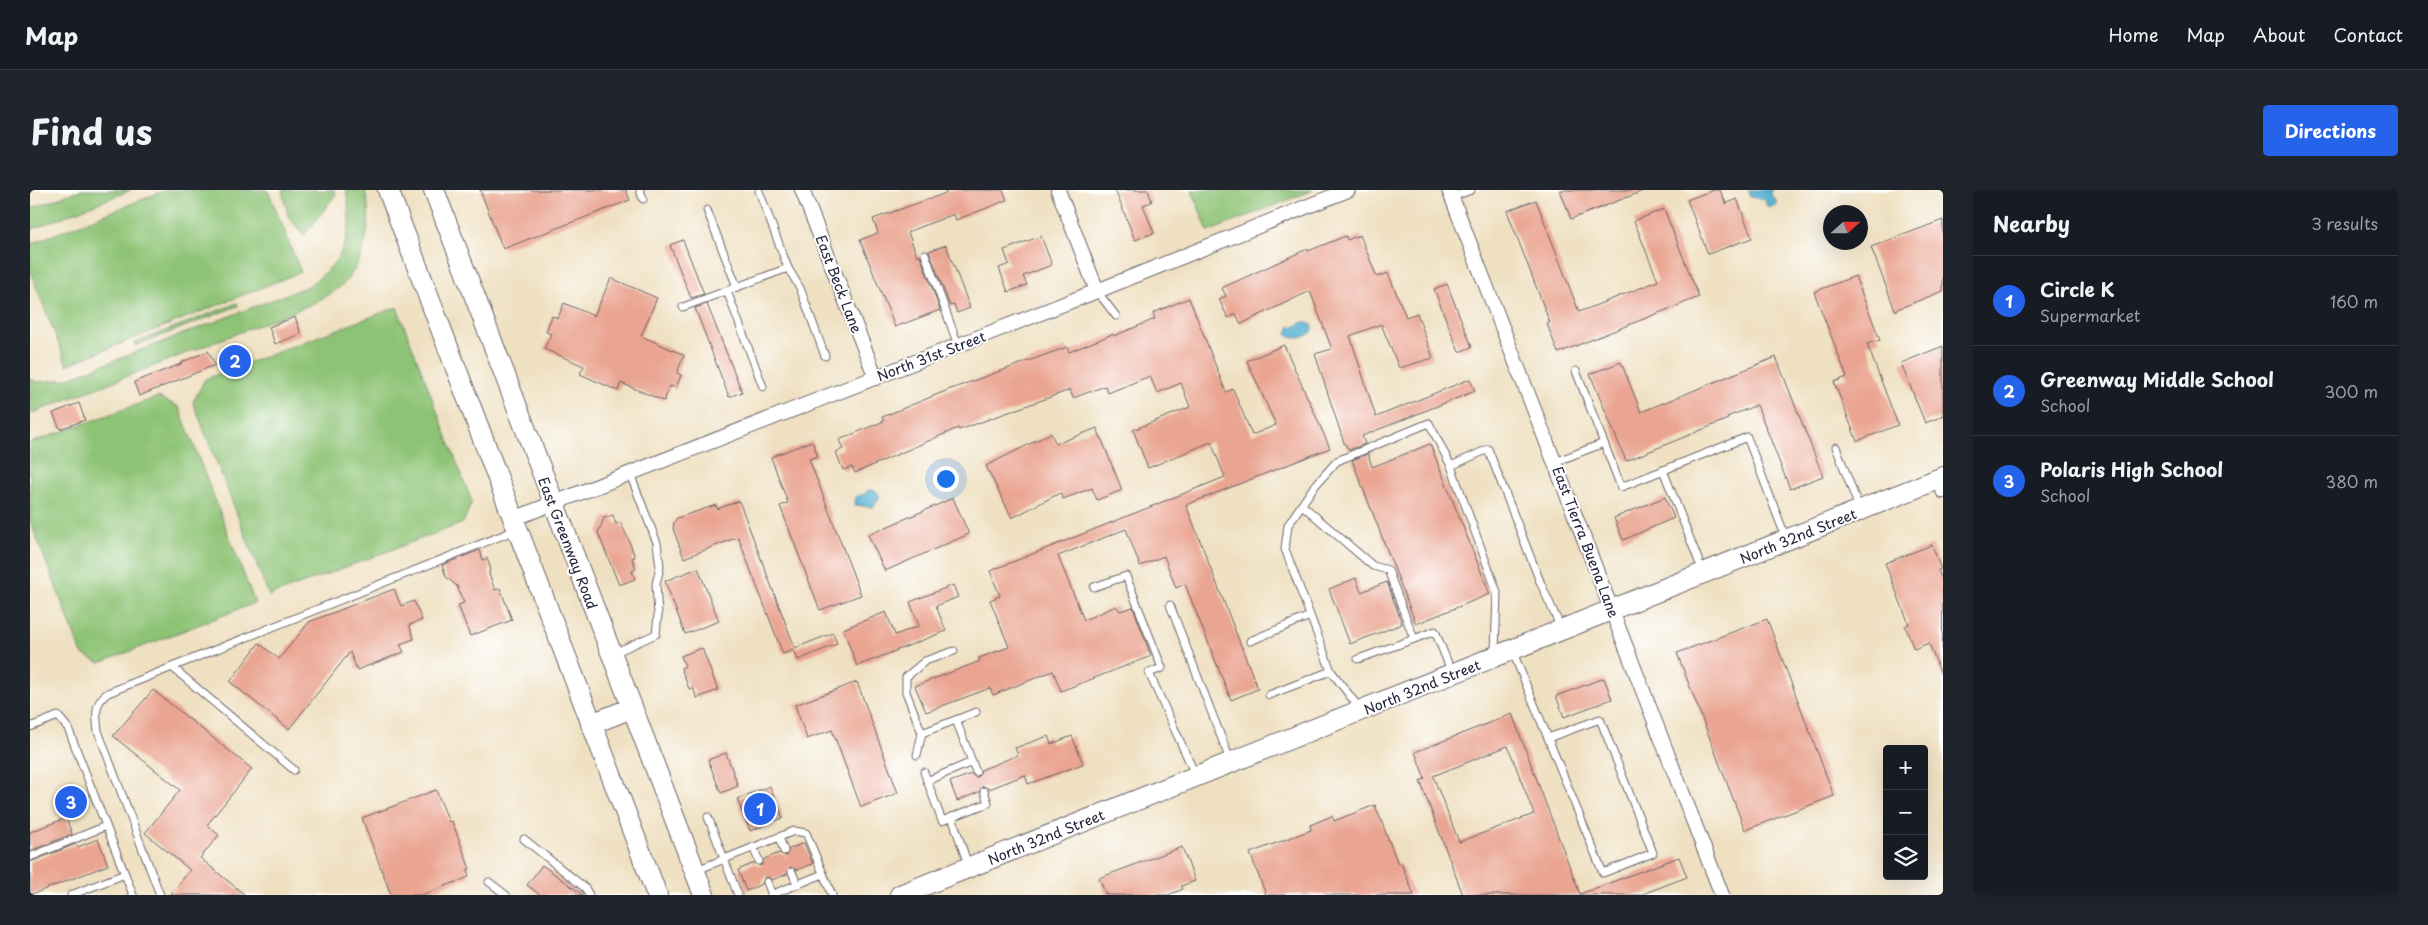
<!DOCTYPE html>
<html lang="en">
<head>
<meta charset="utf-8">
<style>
	body { margin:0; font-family:"Playpen Sans",sans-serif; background:#20242c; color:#f1f3f6 }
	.controls { position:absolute; right:15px; bottom:15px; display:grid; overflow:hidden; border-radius:5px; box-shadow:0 5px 20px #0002 }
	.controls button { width:45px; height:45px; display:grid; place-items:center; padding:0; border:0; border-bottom:1px solid #363941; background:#171b24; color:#f1f3f6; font:25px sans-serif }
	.compass { position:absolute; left:1793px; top:15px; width:45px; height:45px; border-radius:50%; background:#171b24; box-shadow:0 5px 20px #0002; rotate:69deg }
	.you { position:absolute; left:915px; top:288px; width:18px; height:18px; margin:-12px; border:4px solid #fff; border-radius:50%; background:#1a73e8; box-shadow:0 0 0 8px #1a73e833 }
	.badge { display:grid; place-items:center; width:32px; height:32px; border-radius:50%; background:#2563eb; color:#fff; font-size:16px; font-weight:700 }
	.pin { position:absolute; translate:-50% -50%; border:2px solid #fff; box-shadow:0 1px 5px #0006 }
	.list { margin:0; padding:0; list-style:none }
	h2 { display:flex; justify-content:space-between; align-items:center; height:65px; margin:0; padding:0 20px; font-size:21px }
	h2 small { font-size:16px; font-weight:400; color:#9ea1a6 }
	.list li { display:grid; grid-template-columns:32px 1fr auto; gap:15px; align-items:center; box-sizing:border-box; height:90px; padding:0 20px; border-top:1px solid #363941 }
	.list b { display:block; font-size:19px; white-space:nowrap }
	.list p { margin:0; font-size:16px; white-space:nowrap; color:#9ea1a6 }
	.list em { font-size:16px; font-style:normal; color:#9ea1a6 }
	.icon { flex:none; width:28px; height:28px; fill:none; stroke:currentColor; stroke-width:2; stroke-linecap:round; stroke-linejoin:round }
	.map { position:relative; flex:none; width:1913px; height:705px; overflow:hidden; border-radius:5px }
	header { display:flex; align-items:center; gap:30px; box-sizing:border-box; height:70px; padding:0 25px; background:#171b24; border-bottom:1px solid #363941 }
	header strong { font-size:24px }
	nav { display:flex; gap:28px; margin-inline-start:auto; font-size:18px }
	.intro { display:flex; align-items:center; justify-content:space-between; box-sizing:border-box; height:120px; padding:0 30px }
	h1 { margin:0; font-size:35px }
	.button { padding:12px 22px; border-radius:5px; background:#2563eb; color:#fff; font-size:18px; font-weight:700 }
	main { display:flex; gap:30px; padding:0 30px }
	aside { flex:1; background:#171b24; border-radius:5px; box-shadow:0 5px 20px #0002 }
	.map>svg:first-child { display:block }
</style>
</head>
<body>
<header>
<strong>Map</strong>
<nav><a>Home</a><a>Map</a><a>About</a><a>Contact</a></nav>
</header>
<div class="intro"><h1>Find us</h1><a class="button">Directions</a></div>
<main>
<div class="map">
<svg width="1913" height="705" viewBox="0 0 1913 705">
	<rect width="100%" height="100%" fill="#fff"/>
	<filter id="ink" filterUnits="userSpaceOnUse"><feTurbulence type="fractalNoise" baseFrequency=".02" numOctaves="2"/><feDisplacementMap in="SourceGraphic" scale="10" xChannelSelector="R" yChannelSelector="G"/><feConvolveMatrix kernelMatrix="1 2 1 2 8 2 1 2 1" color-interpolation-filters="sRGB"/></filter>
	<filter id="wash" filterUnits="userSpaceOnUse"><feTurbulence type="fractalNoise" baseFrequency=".0096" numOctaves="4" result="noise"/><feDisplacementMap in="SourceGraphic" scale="20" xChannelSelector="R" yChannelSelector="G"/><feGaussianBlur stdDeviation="1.12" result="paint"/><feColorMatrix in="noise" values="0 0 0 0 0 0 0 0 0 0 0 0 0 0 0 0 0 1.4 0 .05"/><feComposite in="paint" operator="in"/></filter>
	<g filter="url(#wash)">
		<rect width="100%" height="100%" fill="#efe0c1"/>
		<g fill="#8dc375" stroke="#587258">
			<polygon points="50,0 101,0 0,40 0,19"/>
			<polygon points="136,0 238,0 271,82 37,175 0,81 0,54"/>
			<polygon points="252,0 304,0 306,4 274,46 258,26"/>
			<path d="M 316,0 L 335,0 C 343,28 337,65 318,89 C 308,101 293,108 280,115 L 0,224 L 0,189 L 8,192 L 36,189 L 278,96 C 316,70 324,44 316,0 Z"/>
			<polygon points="1162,0 1283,0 1178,42"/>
			<polygon points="207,113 208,116 105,156 104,153"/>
			<polygon points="367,117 442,312 433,333 239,406 163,212 175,189"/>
			<polygon points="128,207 149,217 225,413 70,473 52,464 0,331 0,253"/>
		</g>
		<g fill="#52b1d0" stroke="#3a6a86">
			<polygon points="1718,0 1742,0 1741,6 1745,9 1747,14 1739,18 1736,15 1736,10 1720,7"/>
			<path d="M 1273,132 L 1277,132 L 1283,136 L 1282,142 C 1273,149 1266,150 1257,144 L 1260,136 L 1264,137 Z"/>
			<polygon points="838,300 846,301 849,304 849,309 843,317 825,315 825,307 835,304"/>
		</g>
		<g id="blocks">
			<g fill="#eaa592" fill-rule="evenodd">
				<polygon points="450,0 596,0 600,10 473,59"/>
				<polygon points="915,0 973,0 977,10 926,30 924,24 878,42 887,66 890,65 910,120 865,137 830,50 848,43 843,29 916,3"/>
				<polygon points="1085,0 1118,0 1122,12 1113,15 1124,43 1105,50"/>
				<polygon points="1530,0 1613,0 1613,1 1541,29"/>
				<polygon points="1683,0 1690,0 1696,14 1707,9 1722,48 1678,64 1657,10"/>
				<polygon points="1506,10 1549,122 1628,91 1604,31 1634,19 1669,107 1528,163 1517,134 1520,133 1477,21"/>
				<polygon points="1913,30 1913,101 1865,120 1841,57"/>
				<polygon points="1330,45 1347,87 1358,83 1376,127 1387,123 1403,168 1369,178 1351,134 1320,146 1346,227 1440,189 1445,201 1332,246 1335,254 1319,260 1314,253 1285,164 1302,159 1280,101 1211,134 1206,124 1198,128 1189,109 1196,106 1192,98 1277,59 1278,61 1316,46 1317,50"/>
				<polygon points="1011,46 1022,75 993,86 997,95 978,102 969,78 979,74 974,60"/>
				<polygon points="653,50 674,104 661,108 640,55"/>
				<polygon points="916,55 940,118 927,123 924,115 920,116 899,61"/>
				<polygon points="1825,86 1850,150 1837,154 1868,235 1827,251 1804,192 1817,187 1784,102"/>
				<polygon points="581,88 627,108 611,146 654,165 647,183 651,185 646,198 640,196 634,211 591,193 588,201 550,184 554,176 514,159 521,144 516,142 522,126 528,128 534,113 564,126"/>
				<polygon points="1417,94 1442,157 1429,162 1404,99"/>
				<polygon points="1159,108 1196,202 1203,199 1222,245 1246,235 1217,171 1254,155 1300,258 1156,315 1228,499 1201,510 1155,394 1146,398 1134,366 1110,376 1096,339 1028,366 1054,430 1086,416 1090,421 1103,417 1121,466 1031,501 1023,481 963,505 960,498 896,522 885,496 950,471 949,468 979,457 960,410 970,406 960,381 1195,287 1181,252 1118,278 1103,240 1160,217 1151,193 1127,203 1120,186 1078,203 1075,196 1043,208 1040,200 929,240 928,238 825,283 822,277 813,280 806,262 813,259 809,250 854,231 852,227 918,200 1037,157 1039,162 1083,144 1084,146 1125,129 1123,123"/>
				<polygon points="677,114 712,202 699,207 665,118"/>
				<polygon points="265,127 271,144 245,154 239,137"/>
				<polygon points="1913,156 1913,226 1895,233 1871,173"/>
				<polygon points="178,161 185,175 109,206 104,192 151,174 150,173"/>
				<polygon points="1746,167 1793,286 1760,299 1727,215 1697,227 1698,229 1596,271 1560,184 1591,172 1611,222"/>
				<polygon points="49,213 55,230 30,239 23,223"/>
				<polygon points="1067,238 1092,300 1067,310 1062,298 1033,309 1030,303 982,328 956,276 1021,243 1026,254"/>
				<polygon points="782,251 788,266 779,269 831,405 790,420 750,316 758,313 741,267"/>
				<polygon points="1400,254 1460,404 1386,434 1322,270 1338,264 1342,277"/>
				<polygon points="1635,307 1644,328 1593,350 1584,328"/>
				<polygon points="923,308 939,344 855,381 838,345"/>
				<polygon points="709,311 765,458 803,443 807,454 768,470 764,460 753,464 708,347 654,368 643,339 644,332 647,328 686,315 687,319"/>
				<polygon points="583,325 586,334 590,332 598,348 605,367 602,368 606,379 602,381 605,389 589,395 568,343 574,328"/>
				<polygon points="1902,355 1911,379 1908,380 1913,392 1912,487 1899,453 1884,459 1875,436 1879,434 1855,373"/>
				<polygon points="450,360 453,370 457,368 460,376 459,384 465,400 470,398 482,430 440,446 428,415 434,413 427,396 416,387 412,375"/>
				<polygon points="668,378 689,431 655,444 635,391"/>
				<polygon points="1326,388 1331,402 1357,392 1372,434 1320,454 1299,399"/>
				<polygon points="923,395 928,407 906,416 916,441 827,476 813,439 856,422 865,445 889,436 880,412"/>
				<polygon points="364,399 371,416 384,411 392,430 379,435 384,449 370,454 374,462 327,480 320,462 259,539 200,492 229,453 249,469 279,432"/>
				<polygon points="1737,429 1804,606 1715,640 1647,463"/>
				<polygon points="672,458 688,500 667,508 663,498 659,499 651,478 655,476 651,466"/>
				<polygon points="1574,488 1582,509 1534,527 1526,506"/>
				<polygon points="827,492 868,603 831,617 802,540 777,549 765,515"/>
				<polygon points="123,500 222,579 177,635 189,645 170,668 215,705 140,705 160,680 115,643 150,600 83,546"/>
				<path d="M 1482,524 L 1550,704 L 1649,667 L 1657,687 L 1610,705 L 1433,705 L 1390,591 L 1395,589 L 1385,562 ZM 1478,556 L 1504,624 L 1429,652 L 1403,586 Z"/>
				<polygon points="1018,546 1021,554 1042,546 1053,574 998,594 995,585 959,599 953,596 949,602 927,611 920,592 941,584 945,587 948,587 951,580 988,565 985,558"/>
				<polygon points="696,563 708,596 691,603 678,570"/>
				<polygon points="740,596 753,628 720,641 707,609"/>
				<polygon points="406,600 419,632 422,631 440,679 437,680 439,687 392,705 361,705 332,628"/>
				<polygon points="1345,615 1368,674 1371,673 1384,705 1236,705 1220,663 1281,640 1280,635 1302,626 1304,631"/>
				<polygon points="36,628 42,644 0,661 0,642"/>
				<polygon points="68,649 78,675 0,705 0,672 46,654 48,657"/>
				<polygon points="774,653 783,674 767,680 760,677 757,684 742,690 738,687 735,687 732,694 716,701 708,680 724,673 731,676 734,669 749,663 756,666 759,659"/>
				<polygon points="1152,657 1165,691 1151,696 1153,699 1138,705 1076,705 1069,688"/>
				<polygon points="512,675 530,688 553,705 510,705 497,695"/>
			</g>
		</g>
	</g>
	<g filter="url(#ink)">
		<use href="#blocks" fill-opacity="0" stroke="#6a646a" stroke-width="1"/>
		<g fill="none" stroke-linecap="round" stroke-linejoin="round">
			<defs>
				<g id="lane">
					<polyline points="610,0 613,9"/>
					<polyline points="1422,7 1441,0"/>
					<polyline points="677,20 707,97"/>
					<polyline points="895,64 928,155"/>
					<polyline points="758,78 770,98 795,166"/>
					<polyline points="697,101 733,197"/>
					<polyline points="1067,101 1086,126"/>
					<polyline points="653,117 758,78 729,1"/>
					<polyline points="1546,181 1591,297 1717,247 1756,348"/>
					<polyline points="1806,257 1829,318"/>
					<polyline points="1525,272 1574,253"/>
					<polyline points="1633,280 1673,382"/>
					<polyline points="1272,315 1343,376 1358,380 1384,449 1405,441 1422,483"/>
					<polyline points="1064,397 1096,386 1132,478 1119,483 1165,584"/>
					<polyline points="1140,415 1200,570"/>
					<polyline points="1220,451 1280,426"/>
					<polyline points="1482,460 1573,683 1623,663 1570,529 1518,548"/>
					<polyline points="1465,463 1467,402 1421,276 1458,259 1511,394 1531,438"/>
					<polyline points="582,464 626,444 628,425 626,394 630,377 627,353 600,284"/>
					<polyline points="1328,469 1384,449"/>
					<polyline points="142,477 486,340"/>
					<polyline points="1301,481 1255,359 1258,335 1283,298 1307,271 1399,233 1421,276"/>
					<polyline points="1239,505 1301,481 1330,519"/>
					<polyline points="926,530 946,582"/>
					<polyline points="0,537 28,526 38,538 103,705"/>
					<polyline points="892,543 876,502 876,487 895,471 924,461"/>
					<polyline points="887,565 892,543 946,522"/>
					<polyline points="894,582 912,631 958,613 954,601"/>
					<polyline points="897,591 942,572"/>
					<polyline points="678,627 708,705"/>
					<polyline points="922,627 938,675"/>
					<polyline points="749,647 754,661"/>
					<polyline points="494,649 555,698 559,705"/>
					<polyline points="723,657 729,671"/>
					<polyline points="0,667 76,636"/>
					<polyline points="667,680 764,641 776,643 802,705"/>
					<polyline points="762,682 767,694"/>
					<polyline points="459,692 476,705"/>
					<polyline points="737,692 742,705"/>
					<polyline points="41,705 95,684"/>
					<path d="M 130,705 L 68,541 C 66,525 64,512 78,503 L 142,477 L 264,580"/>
					<polyline points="741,705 793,684"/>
				</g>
				<g id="street">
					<polyline points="772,0 846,188"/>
					<polyline points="1028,0 1067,101"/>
					<polyline points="1419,0 1692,705"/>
					<polyline points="1908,289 1913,301"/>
					<polyline points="483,329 1067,101 1318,0"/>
				</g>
				<g id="secondary">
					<polyline points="358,0 627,705"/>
					<polyline points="404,0 674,705"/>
					<polyline points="561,534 602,518"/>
					<polyline points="870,705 1913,287"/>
				</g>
			</defs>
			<use href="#lane" stroke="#6a646a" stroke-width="9"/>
			<use href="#street" stroke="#6a646a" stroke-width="16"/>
			<use href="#secondary" stroke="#6a646a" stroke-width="22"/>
			<use href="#lane" stroke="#fff" stroke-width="7"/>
			<use href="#street" stroke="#fff" stroke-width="14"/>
			<use href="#secondary" stroke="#fff" stroke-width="20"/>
		</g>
	</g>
	<g text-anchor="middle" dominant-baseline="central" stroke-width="4" stroke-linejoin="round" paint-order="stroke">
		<g font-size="14" fill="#22223b" stroke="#fff">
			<text transform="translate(809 94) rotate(69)">East Beck Lane</text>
			<text transform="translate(901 166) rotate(-21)">North 31st Street</text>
			<text transform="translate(1768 346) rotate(-22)">North 32nd Street</text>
			<text transform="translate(1556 352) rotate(69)">East Tierra Buena Lane</text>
			<text transform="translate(538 353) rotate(69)">East Greenway Road</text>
			<text transform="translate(1392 497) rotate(-22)">North 32nd Street</text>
			<text transform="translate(1016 647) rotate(-22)">North 32nd Street</text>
		</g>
	</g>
</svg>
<div class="controls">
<button>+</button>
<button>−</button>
<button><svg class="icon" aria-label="layers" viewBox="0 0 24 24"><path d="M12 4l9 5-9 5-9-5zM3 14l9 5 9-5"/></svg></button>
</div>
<svg class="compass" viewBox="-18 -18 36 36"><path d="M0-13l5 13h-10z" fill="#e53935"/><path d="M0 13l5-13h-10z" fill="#9ea1a6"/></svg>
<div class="you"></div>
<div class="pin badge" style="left:730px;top:619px">1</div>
<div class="pin badge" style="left:205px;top:171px">2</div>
<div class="pin badge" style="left:41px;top:612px">3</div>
</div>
<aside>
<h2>Nearby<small>3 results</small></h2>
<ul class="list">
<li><span class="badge">1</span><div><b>Circle K</b><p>Supermarket</p></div><em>160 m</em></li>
<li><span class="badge">2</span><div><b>Greenway Middle School</b><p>School</p></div><em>300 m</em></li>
<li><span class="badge">3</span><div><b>Polaris High School</b><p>School</p></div><em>380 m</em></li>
</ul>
</aside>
</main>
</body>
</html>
